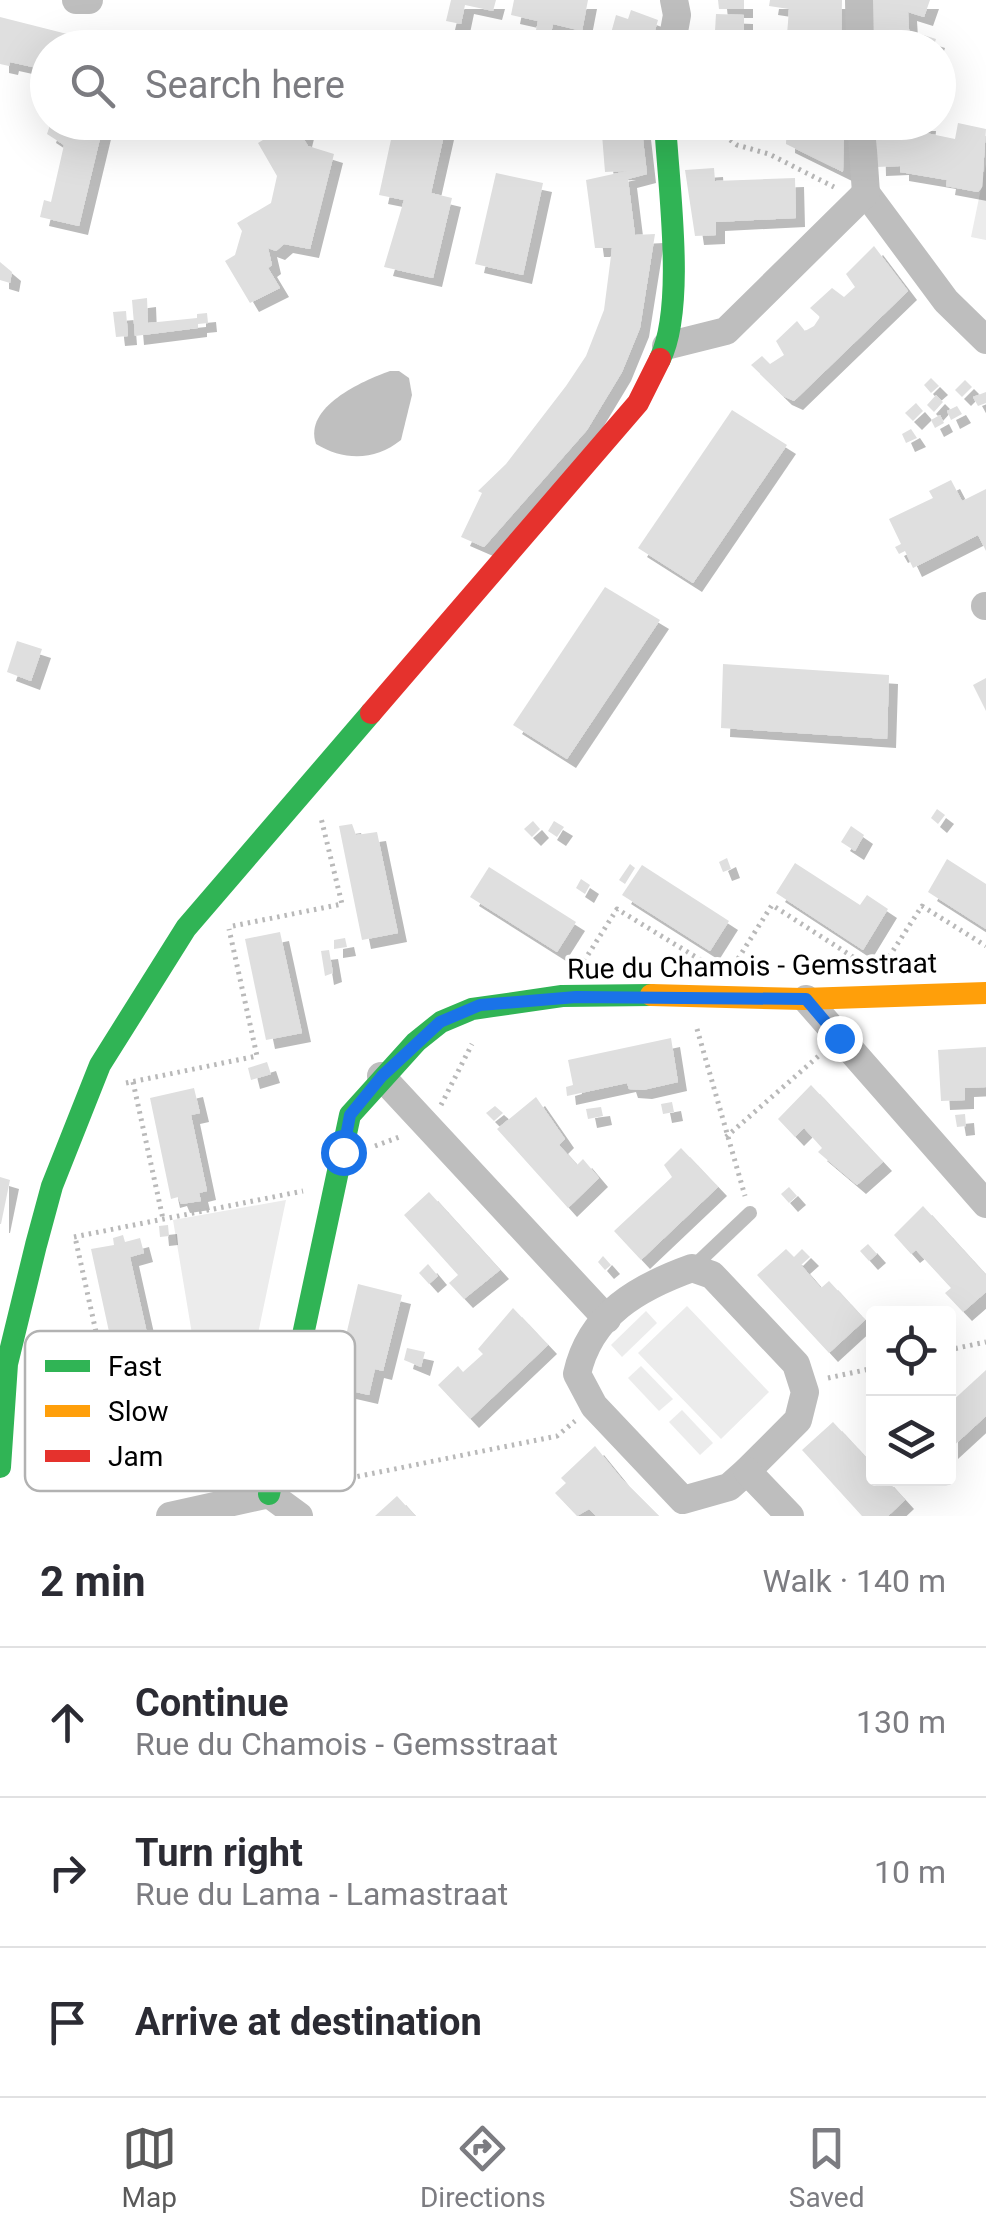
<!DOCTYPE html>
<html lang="en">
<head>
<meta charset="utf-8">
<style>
	body { margin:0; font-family:Roboto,sans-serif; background:#f2f2f3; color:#2b2b33 }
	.controls { position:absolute; right:30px; bottom:30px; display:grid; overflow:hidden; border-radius:10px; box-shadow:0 10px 40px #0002 }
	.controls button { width:90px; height:90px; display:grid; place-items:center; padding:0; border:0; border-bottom:2px solid #e1e1e2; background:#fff; color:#2b2b33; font:50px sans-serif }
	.stop { position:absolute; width:30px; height:30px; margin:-22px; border:8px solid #1a73e8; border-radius:50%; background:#fff }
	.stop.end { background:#1a73e8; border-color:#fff; box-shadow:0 2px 10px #0008 }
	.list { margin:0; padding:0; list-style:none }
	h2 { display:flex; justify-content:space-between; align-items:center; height:130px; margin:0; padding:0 40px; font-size:42px }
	h2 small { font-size:32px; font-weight:400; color:#7c7c81 }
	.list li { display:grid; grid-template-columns:65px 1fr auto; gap:30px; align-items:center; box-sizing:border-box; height:150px; padding:0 40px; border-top:2px solid #e1e1e2 }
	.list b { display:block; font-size:38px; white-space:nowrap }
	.list p { margin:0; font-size:32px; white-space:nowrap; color:#7c7c81 }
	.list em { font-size:32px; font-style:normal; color:#7c7c81 }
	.icon { flex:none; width:55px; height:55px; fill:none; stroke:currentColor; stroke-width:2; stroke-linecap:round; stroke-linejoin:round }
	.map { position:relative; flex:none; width:986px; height:1516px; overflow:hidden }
	.search { position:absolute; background:#fff; box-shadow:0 10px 40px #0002; left:30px; right:30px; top:30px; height:110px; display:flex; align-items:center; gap:25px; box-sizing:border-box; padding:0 35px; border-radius:55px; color:#7c7c81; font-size:38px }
	.sheet { height:580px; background:#fff }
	nav { display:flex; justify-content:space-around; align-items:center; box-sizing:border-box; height:140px; border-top:2px solid #e1e1e2; background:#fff; font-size:28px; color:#7c7c81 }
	nav a { display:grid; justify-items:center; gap:5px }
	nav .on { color:#595959 }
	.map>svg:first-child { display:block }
</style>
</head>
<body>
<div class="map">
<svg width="986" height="1516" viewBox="0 0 986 1516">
	<defs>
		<filter id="shadow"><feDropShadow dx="9" dy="9" stdDeviation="0" flood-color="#0004"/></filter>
	</defs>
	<rect width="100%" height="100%" fill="#fff"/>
	<g fill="#ececec">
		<polygon points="986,164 986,240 971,237"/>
		<polygon points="286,1200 255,1348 194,1346 173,1220"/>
		<polygon points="687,1306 769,1392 721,1439 638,1353"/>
		<polygon points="646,1311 657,1323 622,1357 611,1345"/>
		<polygon points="641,1366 673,1399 659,1411 628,1378"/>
		<polygon points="682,1410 713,1443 700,1455 669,1422"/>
	</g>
	<path fill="#bfbfbf" d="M 390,371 L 399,371 L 409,378 L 412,395 L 401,440 C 375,461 344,461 316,444 C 303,407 362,381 390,371 Z"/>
	<g fill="#dfdfdf" filter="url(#shadow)">
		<polygon points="451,0 496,0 493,11 465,5 461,24 446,21"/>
		<polygon points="514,0 588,0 582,31 553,24 549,43 534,39 538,21 511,15"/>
		<polygon points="718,0 744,0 744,9 719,9"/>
		<polygon points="770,0 842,0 841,48 786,48 789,9 769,6"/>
		<polygon points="871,0 930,0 924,17 908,12 910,45 872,47"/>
		<polygon points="631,10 658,20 650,48 607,48 616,15 628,19"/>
		<polygon points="716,14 744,15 744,32 715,31"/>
		<polygon points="0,17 75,36 72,48 48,48 48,80 35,76 37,68 10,62 9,66 0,64"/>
		<polygon points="917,33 936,39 933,48 918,46"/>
		<polygon points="699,42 724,43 724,48 699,48"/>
		<polygon points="51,122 104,122 79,226 40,217 44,200 51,202 64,145 47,134"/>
		<polygon points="263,122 307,122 303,138 308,146 334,154 310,249 284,244 276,251 268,248 272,265 268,268 280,288 250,303 225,261 235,255 242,231 237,223 271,203 277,176 258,143 271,135"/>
		<polygon points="400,122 447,122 431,193 452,198 433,278 384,267 404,200 379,195 392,135 397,136"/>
		<polygon points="601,122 641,122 647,174 628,179 635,235 655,234 640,328 622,372 587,430 484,547 461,537 482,493 478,491 506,464 566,386 586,356 604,310 612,248 595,248 586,180 627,171 605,172"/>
		<polygon points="787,122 844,122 843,172 786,144"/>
		<polygon points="876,122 927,122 926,133 955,139 958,123 986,129 982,187 978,192 946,186 947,180 900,172 900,166 877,167"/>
		<polygon points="714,168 715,181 795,178 796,218 716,222 716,235 695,236 685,170"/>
		<polygon points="496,173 543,183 523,275 475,264"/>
		<polygon points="874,246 908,291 794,401 783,396 751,365 762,356 770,364 784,355 776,341 797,321 805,331 814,326 820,317 810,308 832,288 844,297 855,287 846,274"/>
		<polygon points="0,262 12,272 10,283 0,280"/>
		<polygon points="147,298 148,323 197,318 197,314 207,313 208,323 198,324 198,328 135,336 132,300"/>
		<polygon points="126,311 128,336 116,337 113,312"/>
		<polygon points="931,378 939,386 931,393 924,385"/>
		<polygon points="965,380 972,387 962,397 955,390"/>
		<polygon points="986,392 986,403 978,406 973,397"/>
		<polygon points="936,395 943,402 934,412 927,405"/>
		<polygon points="916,403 923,411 913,421 905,413"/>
		<polygon points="957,406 962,414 951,420 947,411"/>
		<polygon points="732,410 787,445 693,583 638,548"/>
		<polygon points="940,415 944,423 935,428 931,420"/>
		<polygon points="911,429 917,438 906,443 902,434"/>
		<polygon points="951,480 962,501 986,489 986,551 978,535 913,568 905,551 899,554 895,547 901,544 889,519 933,498 929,491"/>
		<polygon points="605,587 660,620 567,759 513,725"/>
		<polygon points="17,641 42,649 31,681 7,672"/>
		<polygon points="723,664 889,675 887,739 721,728"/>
		<polygon points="986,678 986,711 973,685"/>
		<polygon points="937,809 945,815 938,824 931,818"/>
		<polygon points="533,821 540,829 532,837 524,829"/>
		<polygon points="554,821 564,827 557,837 548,831"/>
		<polygon points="352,824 356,835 377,832 398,933 362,940 339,826"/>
		<polygon points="851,826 864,835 855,851 841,842"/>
		<polygon points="727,858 731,869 723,872 719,862"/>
		<polygon points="947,859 986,884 986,929 928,892"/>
		<polygon points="795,863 860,905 867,895 888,909 863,950 776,893"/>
		<polygon points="630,864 635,868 625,884 619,880"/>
		<polygon points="642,865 729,921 710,951 622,895"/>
		<polygon points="489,867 576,922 557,952 470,897"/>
		<polygon points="581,879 590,885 585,894 576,888"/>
		<polygon points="280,932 302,1033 266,1040 245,939"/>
		<polygon points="345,938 347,947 334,949 334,940"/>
		<polygon points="329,950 333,973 325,976 321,951"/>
		<polygon points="671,1038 678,1082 643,1090 629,1089 627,1083 567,1096 566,1087 573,1085 568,1060"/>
		<polygon points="986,1047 986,1087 965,1088 965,1100 941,1101 938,1050"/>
		<polygon points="267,1062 271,1074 251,1080 248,1068"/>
		<polygon points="811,1085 883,1162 857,1185 818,1152 822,1148 804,1128 795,1137 778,1119"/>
		<polygon points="194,1088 200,1113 191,1115 207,1191 199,1193 201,1201 181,1204 178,1197 171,1199 150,1098"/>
		<polygon points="536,1097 565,1139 559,1145 577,1165 583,1159 599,1178 568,1208 497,1129"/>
		<polygon points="672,1102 674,1112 663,1114 661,1104"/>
		<polygon points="495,1106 503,1113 494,1121 486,1113"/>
		<polygon points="601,1107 603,1116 588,1119 586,1109"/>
		<polygon points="965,1114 966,1126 957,1127 955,1115"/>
		<polygon points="681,1148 718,1187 641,1260 614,1231 672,1177 664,1165"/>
		<polygon points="0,1177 10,1180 1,1224 0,1224"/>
		<polygon points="789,1187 797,1196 789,1203 781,1194"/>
		<polygon points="429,1192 500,1270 464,1299 449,1283 458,1275 404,1215"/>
		<polygon points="923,1206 986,1275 986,1292 963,1312 945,1293 951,1288 916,1250 911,1254 894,1235"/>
		<polygon points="168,1225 169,1236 160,1237 159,1226"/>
		<polygon points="123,1235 125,1242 140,1238 144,1253 130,1257 149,1342 113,1350 91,1249 114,1245 113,1238"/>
		<polygon points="868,1244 877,1254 869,1261 860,1251"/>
		<polygon points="786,1249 794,1257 802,1249 810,1257 801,1265 821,1288 829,1281 865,1320 829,1353 757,1275"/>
		<polygon points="603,1256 611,1265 605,1270 598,1262"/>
		<polygon points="428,1264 438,1276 429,1284 419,1273"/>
		<polygon points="358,1284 402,1295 383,1371 375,1369 369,1395 334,1387"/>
		<polygon points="513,1308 548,1345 470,1419 438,1385 458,1366 463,1372 483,1354 478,1349"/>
		<polygon points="407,1348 425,1352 421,1367 404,1360"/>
		<polygon points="986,1370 986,1416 949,1450 949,1404"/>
		<polygon points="833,1422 874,1466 874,1478 885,1478 905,1500 888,1516 862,1516 802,1450"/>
		<polygon points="595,1446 621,1478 659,1516 596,1516 589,1509 577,1516 555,1493 566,1483 561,1478"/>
		<polygon points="397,1496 415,1516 375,1516"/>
	</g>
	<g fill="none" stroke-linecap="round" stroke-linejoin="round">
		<g stroke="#b9b9b9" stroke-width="5" stroke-dasharray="2.5 5" stroke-linecap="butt">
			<polyline points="706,122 737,145 769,154 834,187"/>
			<polyline points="233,926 342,904 321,818"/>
			<polyline points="584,961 617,909 704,962"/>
			<polyline points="885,963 922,906 986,946"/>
			<polyline points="734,965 772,905 864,964"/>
			<polyline points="697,1029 745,1196"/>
			<polyline points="133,1082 163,1219"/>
			<polyline points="126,1083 257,1056 229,929"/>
			<polyline points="441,1105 472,1044"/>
			<polyline points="726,1137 822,1053"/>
			<polyline points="375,1146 402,1136"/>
			<polyline points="74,1237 303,1191"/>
			<polyline points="948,1350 986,1342"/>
			<polyline points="38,1378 79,1370 100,1350 75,1237"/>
			<polyline points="828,1378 874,1368"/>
			<polyline points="35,1398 266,1362"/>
			<polyline points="306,1487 557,1436 575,1421"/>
		</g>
		<polyline stroke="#bebebe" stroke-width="14" points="693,1267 750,1213"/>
		<g stroke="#bebebe" stroke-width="28">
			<polyline points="76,0 89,0"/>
			<polyline points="859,0 860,48"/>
			<polyline points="671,48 677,15 674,0"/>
			<polyline points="861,122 866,193"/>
			<polyline points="866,193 946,301 986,340"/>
			<polyline points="666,346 726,331 866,193"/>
			<polyline points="985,606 986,606"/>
			<polyline points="806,999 986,1204"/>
			<polyline points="381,1076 607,1319"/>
			<path d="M 692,1268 L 712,1275 L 796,1364 L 805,1392 L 798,1420 L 747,1471 L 729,1487 L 683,1500 L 594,1406 L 577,1374 C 590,1314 639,1287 692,1268 Z"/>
			<polyline points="747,1471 790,1516"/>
			<polyline points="170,1516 269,1494 299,1516"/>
		</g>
		<g stroke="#30b455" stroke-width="22">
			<path d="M 660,359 C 686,306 668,183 665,122"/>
			<polyline points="0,1467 7,1364 36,1245 52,1186 100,1065 186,928 371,713"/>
			<polyline points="269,1494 350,1115 416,1042 441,1022 472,1009 562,996 651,995"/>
		</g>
		<polyline stroke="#ff9f0a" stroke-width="22" points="651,995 803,999 986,993"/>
		<polyline stroke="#e5322d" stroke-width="22" points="371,713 638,403 660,359"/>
	</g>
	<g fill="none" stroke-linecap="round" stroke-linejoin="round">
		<polyline stroke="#1a73e8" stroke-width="12" points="343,1152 350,1115 382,1076 440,1022 480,1005 576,997 806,999 839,1038"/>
	</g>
	<g text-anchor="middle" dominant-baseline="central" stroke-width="8" stroke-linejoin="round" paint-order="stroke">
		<g font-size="28" fill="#000" stroke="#fff">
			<text transform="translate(752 966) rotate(-1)">Rue du Chamois - Gemsstraat</text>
		</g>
	</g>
	<rect x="25" y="1331" width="330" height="160" rx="15" fill="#fff" stroke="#b2b2b2" stroke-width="2.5"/>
	<rect x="45" y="1360" width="45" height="12" fill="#30b455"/>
	<rect x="45" y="1405" width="45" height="12" fill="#ff9f0a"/>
	<rect x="45" y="1450" width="45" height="12" fill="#e5322d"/>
	<g font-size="28" fill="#000">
		<text x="108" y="1376">Fast</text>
		<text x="108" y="1421">Slow</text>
		<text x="108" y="1466">Jam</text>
	</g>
</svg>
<div class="controls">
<button><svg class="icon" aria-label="locate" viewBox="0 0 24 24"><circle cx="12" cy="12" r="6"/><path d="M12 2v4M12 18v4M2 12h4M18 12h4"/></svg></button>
<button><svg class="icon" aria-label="layers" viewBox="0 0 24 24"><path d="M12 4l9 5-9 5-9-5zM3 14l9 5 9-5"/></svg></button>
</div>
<div class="stop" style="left:343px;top:1152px"></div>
<div class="stop end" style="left:839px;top:1038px"></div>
<div class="search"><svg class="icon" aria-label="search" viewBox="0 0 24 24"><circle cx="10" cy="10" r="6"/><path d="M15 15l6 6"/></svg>Search here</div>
</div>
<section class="sheet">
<h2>2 min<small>Walk · 140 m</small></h2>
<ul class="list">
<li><svg class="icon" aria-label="ahead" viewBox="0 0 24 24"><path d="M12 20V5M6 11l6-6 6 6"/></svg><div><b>Continue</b><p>Rue du Chamois - Gemsstraat</p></div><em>130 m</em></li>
<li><svg class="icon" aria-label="right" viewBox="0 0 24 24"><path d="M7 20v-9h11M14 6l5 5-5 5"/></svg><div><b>Turn right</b><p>Rue du Lama - Lamastraat</p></div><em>10 m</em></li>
<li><svg class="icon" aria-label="arrive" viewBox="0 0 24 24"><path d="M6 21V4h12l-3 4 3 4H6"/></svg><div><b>Arrive at destination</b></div></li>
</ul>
</section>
<nav>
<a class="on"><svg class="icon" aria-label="map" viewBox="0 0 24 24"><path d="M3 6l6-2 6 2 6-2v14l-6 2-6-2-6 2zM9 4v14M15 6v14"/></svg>Map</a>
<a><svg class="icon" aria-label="directions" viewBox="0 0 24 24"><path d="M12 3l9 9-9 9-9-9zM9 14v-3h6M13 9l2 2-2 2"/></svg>Directions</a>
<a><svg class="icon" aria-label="saved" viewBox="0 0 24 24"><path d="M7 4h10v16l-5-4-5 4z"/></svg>Saved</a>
</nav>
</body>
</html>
